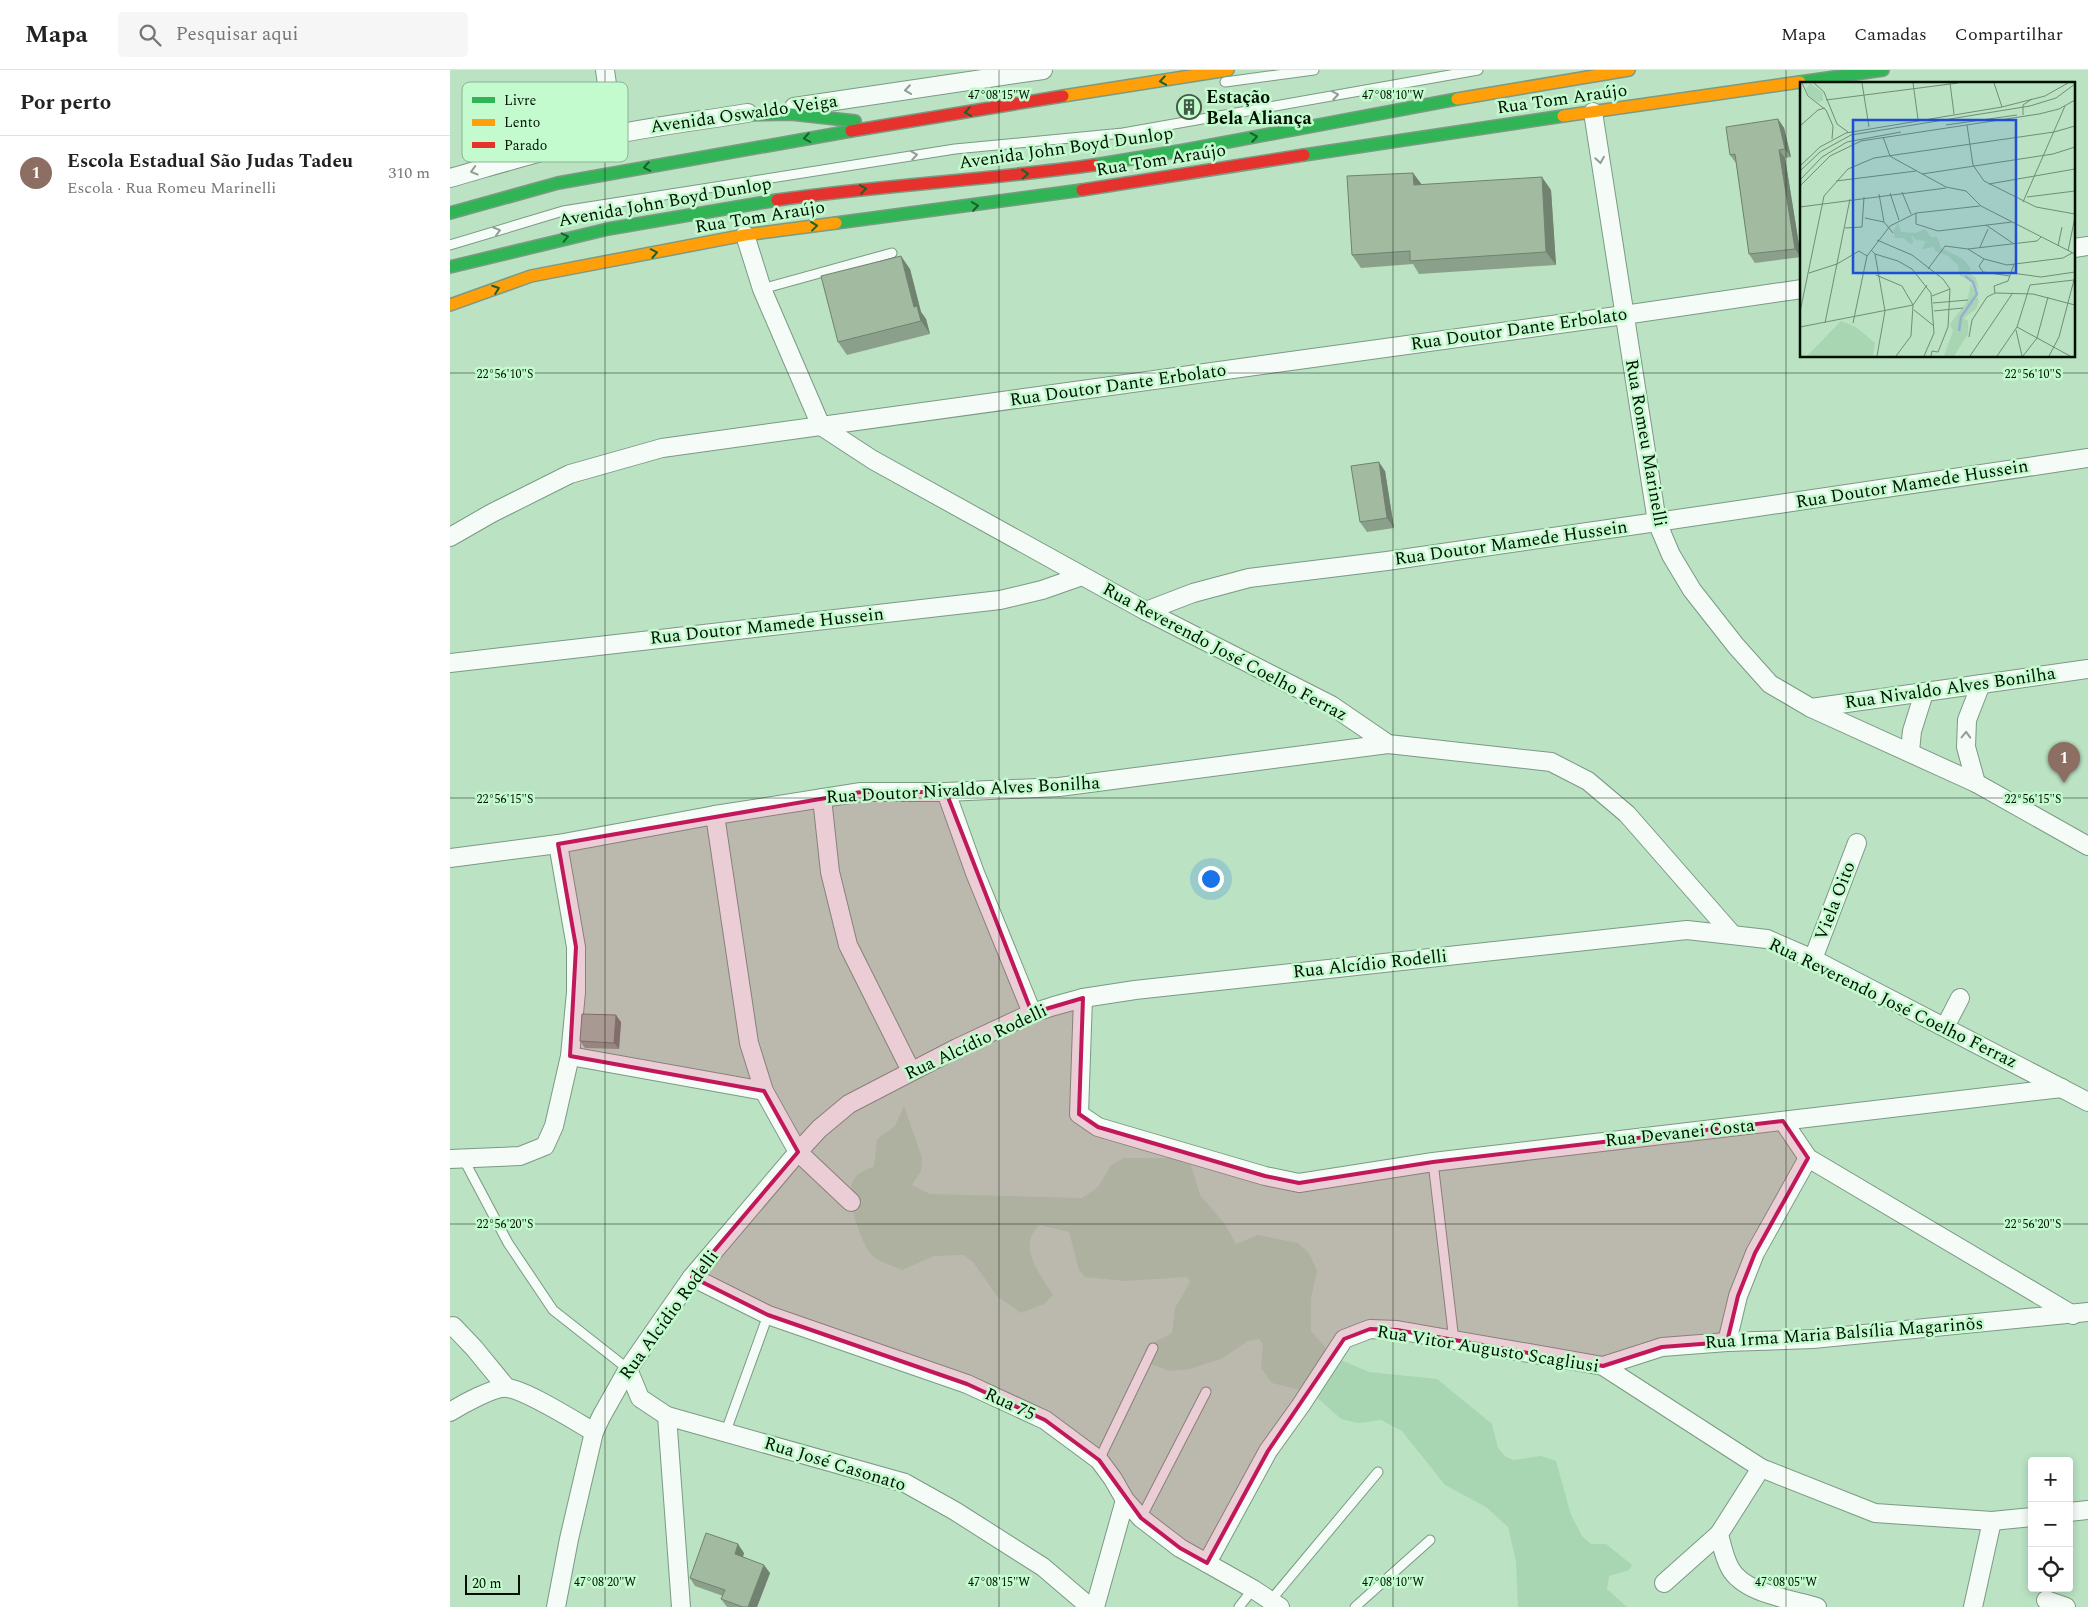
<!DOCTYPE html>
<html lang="pt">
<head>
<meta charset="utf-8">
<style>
	body { margin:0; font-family:Spectral,serif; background:#f6f6f6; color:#222 }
	.controls { position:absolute; right:15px; bottom:15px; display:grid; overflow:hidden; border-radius:5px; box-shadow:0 2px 8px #0003 }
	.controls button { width:45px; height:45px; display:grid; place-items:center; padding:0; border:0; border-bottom:1px solid #e0e0e0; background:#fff; color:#222; font:25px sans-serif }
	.scale { position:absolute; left:15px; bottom:12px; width:55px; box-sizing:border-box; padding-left:5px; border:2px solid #001102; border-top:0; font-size:14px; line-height:18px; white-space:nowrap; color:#001102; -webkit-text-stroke:4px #c3fbce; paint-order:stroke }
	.you { position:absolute; left:760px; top:808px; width:18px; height:18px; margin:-12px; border:4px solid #fff; border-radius:50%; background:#1a73e8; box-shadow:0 0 0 8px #1a73e833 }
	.badge { display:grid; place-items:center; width:32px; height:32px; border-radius:50%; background:#0b8043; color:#fff; font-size:16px; font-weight:700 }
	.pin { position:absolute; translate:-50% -41px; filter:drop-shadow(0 1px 2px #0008) }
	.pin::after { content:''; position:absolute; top:26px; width:18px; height:15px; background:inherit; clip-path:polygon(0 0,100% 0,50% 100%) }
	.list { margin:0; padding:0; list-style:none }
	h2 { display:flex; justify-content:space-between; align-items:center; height:65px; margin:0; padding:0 20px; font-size:21px }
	h2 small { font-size:16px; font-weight:400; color:#767676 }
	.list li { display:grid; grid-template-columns:32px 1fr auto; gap:15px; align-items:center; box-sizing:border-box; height:75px; padding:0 20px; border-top:1px solid #e0e0e0 }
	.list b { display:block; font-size:19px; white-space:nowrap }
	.list p { margin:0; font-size:16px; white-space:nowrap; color:#767676 }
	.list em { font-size:16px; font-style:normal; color:#767676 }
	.icon { flex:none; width:28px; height:28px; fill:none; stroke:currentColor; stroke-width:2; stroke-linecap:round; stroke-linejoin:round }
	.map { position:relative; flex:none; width:1638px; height:1537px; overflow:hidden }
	header { display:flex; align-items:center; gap:30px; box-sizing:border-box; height:70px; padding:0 25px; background:#fff; border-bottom:1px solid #e0e0e0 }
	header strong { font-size:24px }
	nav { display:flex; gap:28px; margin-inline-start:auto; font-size:18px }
	.search { width:350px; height:45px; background:#f6f6f6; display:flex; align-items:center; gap:12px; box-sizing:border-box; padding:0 18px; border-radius:5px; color:#767676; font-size:19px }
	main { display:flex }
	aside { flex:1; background:#fff }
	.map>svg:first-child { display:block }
</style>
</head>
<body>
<header>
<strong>Mapa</strong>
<div class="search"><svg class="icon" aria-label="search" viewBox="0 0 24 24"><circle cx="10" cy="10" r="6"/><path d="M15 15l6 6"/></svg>Pesquisar aqui</div>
<nav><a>Mapa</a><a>Camadas</a><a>Compartilhar</a></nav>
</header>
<main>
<aside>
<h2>Por perto<small></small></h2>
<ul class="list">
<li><span class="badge" style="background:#8d6e63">1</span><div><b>Escola Estadual São Judas Tadeu</b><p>Escola · Rua Romeu Marinelli</p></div><em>310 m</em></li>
</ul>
</aside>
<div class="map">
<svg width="1638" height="1537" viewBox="0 0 1638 1537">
	<rect width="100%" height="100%" fill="#bae2c3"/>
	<path fill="#a9d6b2" d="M 454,1036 L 472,1088 L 471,1101 L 462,1115 L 480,1124 L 632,1128 L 648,1117 L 661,1095 L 674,1088 L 723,1088 L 741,1095 L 750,1125 L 775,1154 L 786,1174 L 808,1165 L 848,1173 L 859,1183 L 867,1201 L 861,1228 L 861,1261 L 884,1287 L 919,1302 L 987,1309 L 1042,1354 L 1048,1378 L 1056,1387 L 1064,1390 L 1091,1386 L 1106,1391 L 1121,1445 L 1132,1466 L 1141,1474 L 1156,1474 L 1182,1495 L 1179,1500 L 1159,1506 L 1157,1519 L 1177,1537 L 1068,1537 L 1066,1491 L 1058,1457 L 1036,1437 L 995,1415 L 952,1361 L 931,1350 L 909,1353 L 891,1349 L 862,1323 L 822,1313 L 811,1298 L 813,1274 L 809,1269 L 798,1271 L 773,1288 L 740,1299 L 720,1301 L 698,1293 L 694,1286 L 697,1276 L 722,1263 L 725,1238 L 740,1212 L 737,1207 L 675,1211 L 635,1207 L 629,1200 L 619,1162 L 590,1155 C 566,1174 590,1205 603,1225 L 594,1234 L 571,1243 L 547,1226 L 523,1192 L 513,1185 L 484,1186 L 452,1200 C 444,1196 432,1193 424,1187 C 411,1177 395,1126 403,1111 C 407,1102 416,1100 424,1096 L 427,1069 L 445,1056 Z"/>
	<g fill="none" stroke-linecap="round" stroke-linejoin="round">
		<defs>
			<g id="lane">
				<polyline points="775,12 864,0"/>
				<polyline points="0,175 113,141 505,79 673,63 1028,0"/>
				<polyline points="312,219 442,183"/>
				<polyline points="14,1090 58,1173 103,1240 178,1299"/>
				<polyline points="983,1092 1004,1271"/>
				<polyline points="276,1361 318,1245"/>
				<polyline points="649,1390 703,1278"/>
				<polyline points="691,1448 756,1322"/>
				<polyline points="821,1530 928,1402"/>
				<polyline points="789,1537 803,1519"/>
				<polyline points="905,1537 980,1470"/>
			</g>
			<g id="street">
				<polyline points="155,0 164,65"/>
				<polyline points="344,37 593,0"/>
				<polyline points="1143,42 1207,452 1221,485 1242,520 1286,576 1320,614 1361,638 1526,713 1638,776"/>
				<path d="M 0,108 C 49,94 98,79 147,68 C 197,57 248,51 298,43"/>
				<polyline points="295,165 312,219 371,356 423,390 696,541 881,635 938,674 1101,692 1138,711 1177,744 1282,864"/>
				<polyline points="1624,178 1638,176"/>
				<polyline points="0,467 42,443 120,404 212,378 1174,245 1352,219"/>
				<polyline points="696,541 743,523 799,508 937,491 1207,452 1638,388"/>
				<polyline points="0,593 550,530 592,520 632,506"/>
				<polyline points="1361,638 1638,599"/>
				<polyline points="1460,681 1462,661 1474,623"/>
				<polyline points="1526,713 1516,677 1517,650 1531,614"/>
				<polyline points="496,722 525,803 582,943"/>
				<polyline points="372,728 380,802 398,875 461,1001"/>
				<polyline points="265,745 299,973 314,1021 348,1082 401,1132"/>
				<polyline points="0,788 108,774 265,745 411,722 496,722 609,717 938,674"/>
				<polyline points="1363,889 1407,773"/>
				<polyline points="633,928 629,1044 648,1057 815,1106 849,1113 983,1092 1612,1018"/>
				<polyline points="1495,957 1510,928"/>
				<polyline points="120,986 314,1021"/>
				<polyline points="1333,1051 1358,1088 1623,1245"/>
				<polyline points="0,1089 70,1086 95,1076 104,1056 120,986 126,922 126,877 108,774"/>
				<polyline points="242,1207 318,1245 517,1314 595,1350 649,1390 663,1409 675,1430 691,1448 730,1478 803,1519 830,1537"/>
				<polyline points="3,1256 24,1278 56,1317"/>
				<polyline points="1277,1272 1288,1226 1305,1183 1358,1088"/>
				<polyline points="1153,1296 1212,1277 1277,1272 1363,1269 1638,1242"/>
				<polyline points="178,1299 190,1328 217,1346 231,1537"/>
				<path d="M 0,1342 C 11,1335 45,1316 57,1318 C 76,1320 125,1351 144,1362"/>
				<polyline points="217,1346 455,1413 505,1441 593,1497 640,1537"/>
				<path d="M 1311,1398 L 1269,1464 C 1272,1476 1274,1487 1280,1498 C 1294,1524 1341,1529 1367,1537"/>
				<polyline points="1619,1442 1638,1440"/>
				<polyline points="757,1493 818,1381 851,1335 894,1269 920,1259 947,1260 1153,1296 1311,1398 1425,1443 1542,1451 1582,1447"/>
				<polyline points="1214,1513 1269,1464"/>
				<polyline points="1596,1530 1616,1537"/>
				<polyline points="106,1537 119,1469 144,1362 151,1347 178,1299 242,1207 348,1082 369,1059 399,1034 507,978 582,943 604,936 633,928 685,920 1237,860 1317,869 1363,889 1638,1032"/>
				<polyline points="645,1537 675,1430"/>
				<polyline points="1523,1537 1542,1451"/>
			</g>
			<g id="fast">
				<polyline points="1350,12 1433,0"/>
				<polyline points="288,45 341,44 405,51"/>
				<polyline points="854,85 1113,46"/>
				<polyline points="644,95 735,80 1007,29"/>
				<polyline points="0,143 108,113 401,61"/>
				<polyline points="386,153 632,120"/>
				<polyline points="0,197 158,159 327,130"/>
			</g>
			<g id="slow">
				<polyline points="613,26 778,0"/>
				<polyline points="1007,29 1179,0"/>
				<polyline points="1113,46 1350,12"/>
				<polyline points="0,235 81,206 295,165 386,153"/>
			</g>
			<g id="jam">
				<polyline points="401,61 613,26"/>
				<polyline points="632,120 854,85"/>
				<path d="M 327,130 C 432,115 538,110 644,95"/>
			</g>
		</defs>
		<use href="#lane" stroke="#7b9a83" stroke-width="11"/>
		<use href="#street" stroke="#7b9a83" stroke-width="20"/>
		<use href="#fast" stroke="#7b9a83" stroke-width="14"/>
		<use href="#slow" stroke="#7b9a83" stroke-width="14"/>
		<use href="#jam" stroke="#7b9a83" stroke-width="14"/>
		<use href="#lane" stroke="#f5fbf6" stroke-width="9"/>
		<use href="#street" stroke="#f5fbf6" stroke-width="18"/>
		<use href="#fast" stroke="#30b455" stroke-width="11"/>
		<use href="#slow" stroke="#ff9f0a" stroke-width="11"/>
		<use href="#jam" stroke="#e5322d" stroke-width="11"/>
	</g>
	<g fill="#8ba08a">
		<polygon points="1328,49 1334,58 1341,87 1335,88 1351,187 1305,193 1299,184 1286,93 1280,85"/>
		<polygon points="963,103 972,115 1101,120 1106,195 969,204 963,194 911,198 902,185"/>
		<polygon points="460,199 471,242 476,249 480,264 397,285 388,272"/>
		<polygon points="935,401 944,458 917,462 910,452"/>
		<polygon points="171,952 169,979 135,978 130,971"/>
		<polygon points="294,1483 293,1487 320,1503 307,1537 277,1537 271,1529 273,1526 245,1516 240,1508"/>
	</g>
	<g fill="#718270">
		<polygon points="1328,49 1334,58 1341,87 1335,79"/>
		<polygon points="1329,80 1335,88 1351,187 1345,179"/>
		<polygon points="963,103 972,115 964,115"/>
		<polygon points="1092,107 1101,120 1106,195 1096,182"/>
		<polygon points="451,186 460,199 471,242 476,249 480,264 471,251 464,237"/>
		<polygon points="929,392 935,401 944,458 937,448"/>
		<polygon points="166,945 171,952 169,979 164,973"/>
		<polygon points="288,1474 294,1483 291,1493 285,1484"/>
		<polygon points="314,1495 320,1503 307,1537 298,1537"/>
	</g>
	<g fill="#a2baa0" stroke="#718270">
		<polygon points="1328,49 1335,79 1329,80 1345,179 1299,184 1285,84 1280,85 1276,57"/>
		<polygon points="963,103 964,115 1092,107 1096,182 960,191 960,181 902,185 897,106"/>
		<polygon points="451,186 464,237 467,236 471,251 388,272 371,206"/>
		<polygon points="929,392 937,448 910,452 901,396"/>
		<polygon points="132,944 166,945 164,973 130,971"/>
		<polygon points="256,1463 288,1474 285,1484 314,1495 298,1537 293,1537 271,1529 275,1520 240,1508"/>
	</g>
	<defs><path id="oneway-chevron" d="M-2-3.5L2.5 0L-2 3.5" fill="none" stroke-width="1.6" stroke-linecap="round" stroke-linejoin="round" transform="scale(1.25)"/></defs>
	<g stroke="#18622c">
		<use href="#oneway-chevron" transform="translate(713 11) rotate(171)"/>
		<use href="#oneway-chevron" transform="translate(518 42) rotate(172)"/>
		<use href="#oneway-chevron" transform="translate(804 67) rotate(-10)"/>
		<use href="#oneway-chevron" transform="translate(357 68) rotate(170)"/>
		<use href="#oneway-chevron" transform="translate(197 97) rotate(170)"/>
		<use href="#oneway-chevron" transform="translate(575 104) rotate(-4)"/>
		<use href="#oneway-chevron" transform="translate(413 119) rotate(-8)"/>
		<use href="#oneway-chevron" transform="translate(525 136) rotate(-8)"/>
		<use href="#oneway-chevron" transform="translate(364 156) rotate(-7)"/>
		<use href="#oneway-chevron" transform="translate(115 167) rotate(-13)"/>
		<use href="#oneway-chevron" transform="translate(204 183) rotate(-11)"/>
		<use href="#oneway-chevron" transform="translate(46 219) rotate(-20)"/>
	</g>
	<g stroke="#939d94">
		<use href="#oneway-chevron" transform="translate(458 20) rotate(172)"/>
		<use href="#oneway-chevron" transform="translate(885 25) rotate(-10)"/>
		<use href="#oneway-chevron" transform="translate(464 85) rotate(-9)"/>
		<use href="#oneway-chevron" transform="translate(1150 90) rotate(81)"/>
		<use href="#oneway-chevron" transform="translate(24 101) rotate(164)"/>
		<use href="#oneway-chevron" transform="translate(47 161) rotate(-17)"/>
		<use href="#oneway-chevron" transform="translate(1516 665) rotate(-88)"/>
	</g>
	<path fill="#c2185b" fill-opacity="0.2" stroke="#c2185b" stroke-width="4" stroke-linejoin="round" d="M 411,722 L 496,722 L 582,943 L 633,928 L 629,1044 L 648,1057 L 815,1106 L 849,1113 L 983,1092 L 1333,1051 L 1358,1088 L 1305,1183 L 1288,1226 L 1277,1272 L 1212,1277 L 1153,1296 L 947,1260 L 920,1259 L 894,1269 L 818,1381 L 757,1493 L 730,1478 L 691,1448 L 649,1390 L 595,1350 L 517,1314 L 318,1245 L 242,1207 L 348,1082 L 314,1021 L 120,986 L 126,877 L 108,774 Z"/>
	<path fill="none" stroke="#001102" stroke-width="1" stroke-opacity="0.45" d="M 155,0 L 155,1537M 549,0 L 549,1537M 943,0 L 943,1537M 1336,0 L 1336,1537M 0,303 L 1638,303M 0,728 L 1638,728M 0,1154 L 1638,1154"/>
	<defs>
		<symbol id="building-ring" viewBox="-11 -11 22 22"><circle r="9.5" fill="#c3fbce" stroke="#415a46" stroke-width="1.5"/><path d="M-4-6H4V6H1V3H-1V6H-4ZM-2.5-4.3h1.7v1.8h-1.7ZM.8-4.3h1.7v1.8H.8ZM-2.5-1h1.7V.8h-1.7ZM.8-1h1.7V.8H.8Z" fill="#415a46"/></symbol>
	</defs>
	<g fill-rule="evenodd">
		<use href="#building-ring" x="725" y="23" width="28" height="28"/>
	</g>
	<g text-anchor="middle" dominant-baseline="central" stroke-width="5" stroke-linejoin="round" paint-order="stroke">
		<g font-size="18" font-weight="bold" fill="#001102" stroke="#c3fbce" text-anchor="start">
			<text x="756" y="27">Estação<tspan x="756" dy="21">Bela Aliança</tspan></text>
		</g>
		<g font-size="18" fill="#001102" stroke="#c3fbce">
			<text transform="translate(1112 29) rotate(-8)">Rua Tom Araújo</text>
			<text transform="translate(294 44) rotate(-8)">Avenida Oswaldo Veiga</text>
			<text transform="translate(616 78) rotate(-8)">Avenida John Boyd Dunlop</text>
			<text transform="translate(711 90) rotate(-9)">Rua Tom Araújo</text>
			<text transform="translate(215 132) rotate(-10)">Avenida John Boyd Dunlop</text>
			<text transform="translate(310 147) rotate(-9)">Rua Tom Araújo</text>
			<text transform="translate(1069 259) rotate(-8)">Rua Doutor Dante Erbolato</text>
			<text transform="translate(668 315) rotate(-8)">Rua Doutor Dante Erbolato</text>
			<text transform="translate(1196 373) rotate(80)">Rua Romeu Marinelli</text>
			<text transform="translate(1462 414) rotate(-9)">Rua Doutor Mamede Hussein</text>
			<text transform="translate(1061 473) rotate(-8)">Rua Doutor Mamede Hussein</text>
			<text transform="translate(317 556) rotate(-6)">Rua Doutor Mamede Hussein</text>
			<text transform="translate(775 582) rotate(28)">Rua Reverendo José Coelho Ferraz</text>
			<text transform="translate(1500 618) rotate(-8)">Rua Nivaldo Alves Bonilha</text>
			<text transform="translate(513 720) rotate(-3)">Rua Doutor Nivaldo Alves Bonilha</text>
			<text transform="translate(1385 831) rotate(-69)">Viela Oito</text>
			<text transform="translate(920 894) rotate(-6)">Rua Alcídio Rodelli</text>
			<text transform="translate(1443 933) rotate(26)">Rua Reverendo José Coelho Ferraz</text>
			<text transform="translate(526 972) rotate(-25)">Rua Alcídio Rodelli</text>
			<text transform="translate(1230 1063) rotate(-6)">Rua Devanei Costa</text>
			<text transform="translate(219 1245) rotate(-54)">Rua Alcídio Rodelli</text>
			<text transform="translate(1394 1263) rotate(-4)">Rua Irma Maria Balsília Magarinõs</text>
			<text transform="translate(1038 1279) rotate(9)">Rua Vitor Augusto Scagliusi</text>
			<text transform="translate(560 1334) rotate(25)">Rua 75</text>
			<text transform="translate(385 1394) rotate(17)">Rua José Casonato</text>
		</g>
	</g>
	<g transform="translate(1350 12)">
		<rect width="275" height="275" fill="#bae2c3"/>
		<path d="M 10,1 L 23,11 L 23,19 L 18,20 L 10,15 L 6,7 ZM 98,141 L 101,150 L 116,151 L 125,147 L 131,155 L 137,155 L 141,166 L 163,177 L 171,187 L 168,190 L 176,196 L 179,209 L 173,198 L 160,194 L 158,183 L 148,174 L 135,169 L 134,165 L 122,167 L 126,159 L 116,158 L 112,153 L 113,160 L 110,162 L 104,156 L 95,156 L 93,149 ZM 171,202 L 179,219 L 176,227 L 164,236 L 168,239 L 168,252 L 154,274 L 144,274 L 153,249 L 150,242 L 167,220 ZM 41,239 L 56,245 L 75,261 L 73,274 L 7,274 Z" fill="#a9d6b2"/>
		<path fill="none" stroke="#97b0d1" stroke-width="2.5" d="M 159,249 L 161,235 L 177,212 L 173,200 L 165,194"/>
		<path fill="none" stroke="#708e76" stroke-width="1" d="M 2,1 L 8,14 L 26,28 L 33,44 L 32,57M 14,1 L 24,10 L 37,42 L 48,50M 62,1 L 69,45M 113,1 L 118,37M 150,1 L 154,32M 194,1 L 202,25M 26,18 L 158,1M 223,33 L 223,23 L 232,17M 146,43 L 217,33M 167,43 L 173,83 L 184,99 L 236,125 L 275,132M 0,44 L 18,28 L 25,26M 83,55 L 90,74 L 95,77 L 146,105 L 166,109 L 181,124 L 275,172M 0,84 L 20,65 L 46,51 L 202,25 L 245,14 L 268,1M 0,89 L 20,70 L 51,53 L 230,24 L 256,16 L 275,2M 122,92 L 253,72 L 275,65M 0,98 L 22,75 L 47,60 L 101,50M 36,99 L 116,89M 189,102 L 275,87M 0,104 L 30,74 L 61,59 L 239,32 L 259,27 L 275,18M 102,110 L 111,132M 90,111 L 99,138M 79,112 L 84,140 L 93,151M 227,115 L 275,109M 223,120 L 265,24M 0,125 L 146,106M 116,131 L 116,142 L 138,149 L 212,140M 65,136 L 84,140M 186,143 L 214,162M 45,146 L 62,145 L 64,115M 77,158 L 112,173 L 143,197 L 150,207 L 148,245 L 138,270 L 132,269 L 131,274M 258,164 L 262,145M 180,165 L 188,147M 168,167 L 237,159 L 241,155M 71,168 L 75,172 L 85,229 L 77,274M 268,169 L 275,135M 75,172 L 98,179 L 112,187 L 131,211 L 134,251 L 124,274M 184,177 L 179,184 L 183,190 L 210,194M 128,187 L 145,164 L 168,167 L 184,177 L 207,183 L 263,176 L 272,171M 9,191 L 37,182 L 59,169 L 67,174M 212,191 L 241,195 L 275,190M 76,193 L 102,204 L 113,223 L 111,254 L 96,274M 195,211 L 194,204 L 208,199 L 214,182M 132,214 L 150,207M 133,221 L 168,218M 113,223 L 127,203M 114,228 L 134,244M 134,229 L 163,226M 0,230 L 24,114 L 48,87 L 74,76 L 254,50 L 275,44M 25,241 L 50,117M 53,241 L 67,174 L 90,144 L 116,131 L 180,124M 0,245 L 113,223M 217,245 L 270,274M 216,248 L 222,274M 169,255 L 172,238 L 187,215 L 195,211 L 233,212 L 275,223M 170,274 L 212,212M 197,274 L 217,245 L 230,203 L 274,198M 223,274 L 237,256 L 248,215M 249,274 L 259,255 L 275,194"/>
		<path fill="#1d4ed8" fill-opacity="0.15" stroke="#1d4ed8" stroke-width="2.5" d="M 53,38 L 216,38 L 216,191 L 53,191 Z"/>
		<rect width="275" height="275" fill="none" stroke="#001102" stroke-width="2.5"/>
	</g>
	<rect x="12" y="12" width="166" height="80" rx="8" fill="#c3fbce" stroke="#88b591" stroke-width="1"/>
	<rect x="22" y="27" width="23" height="6" fill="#30b455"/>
	<rect x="22" y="49" width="23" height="7" fill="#ff9f0a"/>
	<rect x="22" y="72" width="23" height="6" fill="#e5322d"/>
	<g font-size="14" fill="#001102">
		<text x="54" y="35">Livre</text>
		<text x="54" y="57">Lento</text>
		<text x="54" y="80">Parado</text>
	</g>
	<g font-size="12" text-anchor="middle" fill="#001102" stroke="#c3fbce" stroke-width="5" stroke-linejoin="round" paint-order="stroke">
		<text x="549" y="29">47°08'15"W</text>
		<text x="943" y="29">47°08'10"W</text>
		<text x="55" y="308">22°56'10"S</text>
		<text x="1583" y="308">22°56'10"S</text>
		<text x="55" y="733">22°56'15"S</text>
		<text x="1583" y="733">22°56'15"S</text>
		<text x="55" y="1158">22°56'20"S</text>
		<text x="1583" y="1158">22°56'20"S</text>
		<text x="155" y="1516">47°08'20"W</text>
		<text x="549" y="1516">47°08'15"W</text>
		<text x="943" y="1516">47°08'10"W</text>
		<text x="1336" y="1516">47°08'05"W</text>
	</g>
</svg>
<div class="controls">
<button>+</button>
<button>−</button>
<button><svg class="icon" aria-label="locate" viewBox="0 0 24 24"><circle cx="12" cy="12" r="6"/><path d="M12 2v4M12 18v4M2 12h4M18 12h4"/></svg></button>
</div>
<div class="scale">20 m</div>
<div class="you"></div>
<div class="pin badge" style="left:1614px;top:713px;background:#8d6e63">1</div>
</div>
</main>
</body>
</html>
